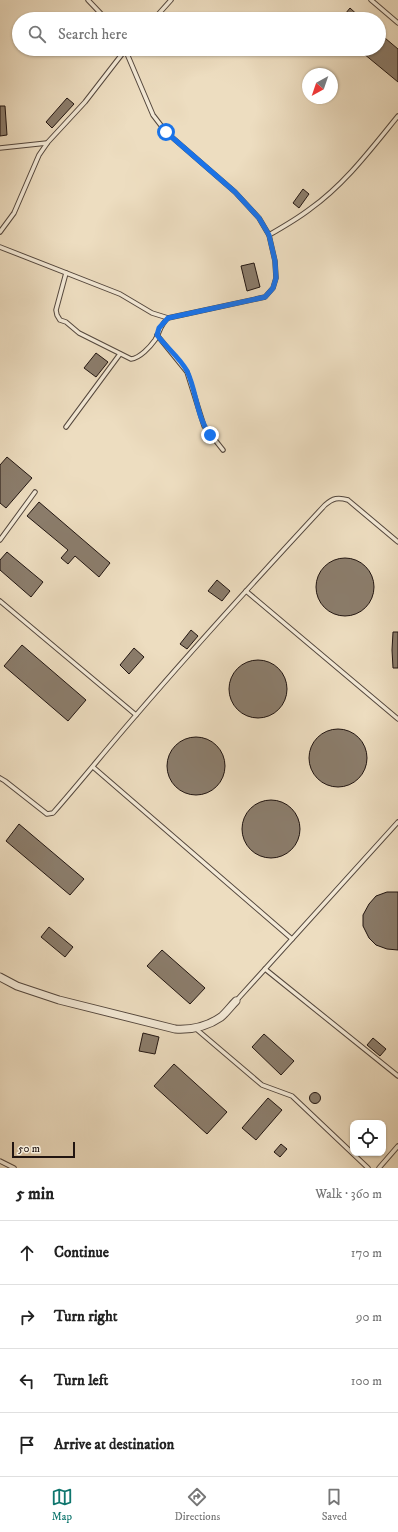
<!DOCTYPE html>
<html lang="en">
<head>
<meta charset="utf-8">
<style>
	body { margin:0; font-family:"IM FELL DW Pica",serif; background:#f2f2f2; color:#222 }
	.controls { position:absolute; right:12px; bottom:12px; display:grid; overflow:hidden; border-radius:8px; box-shadow:0 1px 3px #0004 }
	.controls button { width:36px; height:36px; display:grid; place-items:center; padding:0; border:0; border-bottom:1px solid #e0e0e0; background:#fff; color:#222; font:20px sans-serif }
	.compass { position:absolute; left:302px; top:68px; width:36px; height:36px; border-radius:50%; background:#fff; box-shadow:0 1px 3px #0004; rotate:220deg }
	.scale { position:absolute; left:12px; bottom:10px; width:63px; box-sizing:border-box; padding-left:4px; border:2px solid #211511; border-top:0; font-size:11px; line-height:14px; white-space:nowrap; color:#211511; -webkit-text-stroke:3px #f3e9d6; paint-order:stroke }
	.stop { position:absolute; width:12px; height:12px; margin:-9px; border:3px solid #1a73e8; border-radius:50%; background:#fff }
	.stop.end { background:#1a73e8; border-color:#fff; box-shadow:0 1px 4px #0008 }
	.list { margin:0; padding:0; list-style:none }
	h2 { display:flex; justify-content:space-between; align-items:center; height:52px; margin:0; padding:0 16px; font-size:17px }
	h2 small { font-size:13px; font-weight:400; color:#767676 }
	.list li { display:grid; grid-template-columns:26px 1fr auto; gap:12px; align-items:center; box-sizing:border-box; height:64px; padding:0 16px; border-top:1px solid #e0e0e0 }
	.list b { display:block; font-size:15px; white-space:nowrap }
	.list em { font-size:13px; font-style:normal; color:#767676 }
	.icon { flex:none; width:22px; height:22px; fill:none; stroke:currentColor; stroke-width:2; stroke-linecap:round; stroke-linejoin:round }
	.map { position:relative; flex:none; width:398px; height:1168px; overflow:hidden }
	.search { position:absolute; background:#fff; box-shadow:0 1px 3px #0004; left:12px; right:12px; top:12px; height:44px; display:flex; align-items:center; gap:10px; box-sizing:border-box; padding:0 14px; border-radius:22px; color:#767676; font-size:15px }
	.sheet { height:308px; background:#fff }
	nav { display:flex; justify-content:space-around; align-items:center; box-sizing:border-box; height:56px; border-top:1px solid #e0e0e0; background:#fff; font-size:11px; color:#767676 }
	nav a { display:grid; justify-items:center; gap:2px }
	nav .on { color:#0f766e }
	.map>svg:first-child { display:block }
</style>
</head>
<body>
<div class="map">
<svg width="398" height="1168" viewBox="0 0 398 1168">
	<rect width="100%" height="100%" fill="#edddc0"/>
	<filter id="stains"><feTurbulence type="fractalNoise" baseFrequency=".005" numOctaves="4"/><feColorMatrix values="0 0 0 0 .2 0 0 0 0 .09 0 0 0 0 .02 0 0 0 .5 -.17"/></filter>
	<radialGradient id="worn" r=".72"><stop offset=".6" stop-color="#630" stop-opacity="0"/><stop offset="1" stop-color="#630" stop-opacity=".3"/></radialGradient>
	<g fill="#8b7d6c" stroke="#211511">
		<polygon points="350,8 362,19 341,19"/>
		<polygon points="379,33 398,49 398,82 358,49 379,49"/>
		<polygon points="67,98 74,104 52,128 46,122"/>
		<polygon points="0,106 5,106 7,135 0,136"/>
		<polygon points="303,189 309,194 299,208 293,203"/>
		<polygon points="254,263 260,287 247,291 241,266"/>
		<polygon points="96,353 108,362 96,377 84,368"/>
		<polygon points="7,457 32,478 6,508 0,503 0,465"/>
		<polygon points="39,502 110,563 99,577 75,556 68,564 61,558 68,550 27,516"/>
		<polygon points="7,552 43,582 31,597 0,570 0,560"/>
		<circle cx="345" cy="587" r="29"/>
		<polygon points="217,580 230,591 222,601 208,591"/>
		<polygon points="191,630 198,636 187,649 180,644"/>
		<polygon points="393,632 398,632 398,668 393,668 392,650"/>
		<polygon points="22,645 86,700 68,721 4,666"/>
		<polygon points="134,648 144,657 129,674 120,665"/>
		<circle cx="258" cy="689" r="29"/>
		<circle cx="338" cy="758" r="29"/>
		<circle cx="196" cy="766" r="29"/>
		<circle cx="271" cy="829" r="29"/>
		<polygon points="19,824 84,879 70,895 6,841"/>
		<polygon points="387,892 398,892 398,950 387,949 376,945 369,938 363,926 363,915 369,904 376,896"/>
		<polygon points="49,927 73,947 65,957 41,937"/>
		<polygon points="162,950 205,988 190,1004 147,966"/>
		<polygon points="143,1033 159,1037 155,1054 139,1051"/>
		<polygon points="264,1034 294,1061 281,1075 252,1047"/>
		<polygon points="373,1038 386,1049 380,1056 367,1045"/>
		<polygon points="174,1064 227,1112 207,1134 154,1086"/>
		<circle cx="315" cy="1098" r="5.5"/>
		<polygon points="268,1098 282,1110 256,1140 242,1128"/>
		<polygon points="281,1144 287,1149 280,1157 274,1152"/>
	</g>
	<g fill="none" stroke-linecap="round" stroke-linejoin="round">
		<defs>
			<g id="lane">
				<polyline points="88,0 106,19"/>
				<polyline points="371,0 398,23"/>
				<polyline points="154,19 171,0"/>
				<polyline points="0,148 47,143"/>
				<polyline points="0,232 14,213 39,155 48,142 85,102 126,49"/>
				<path d="M 269,235 C 283,227 297,219 310,209 C 345,184 371,149 398,116"/>
				<polyline points="0,247 120,294 152,313 168,318"/>
				<path d="M 66,273 L 56,310 L 57,315 L 60,320 L 66,322 L 79,333 L 131,359 C 140,358 150,347 155,340 C 160,332 160,325 168,318 L 265,297 L 273,288 L 276,278 L 275,261 L 269,235 L 259,218 L 235,192 L 166,132 L 153,115 L 125,49"/>
				<polyline points="157,335 187,372 204,426 223,450"/>
				<polyline points="66,427 120,354"/>
				<polyline points="0,540 35,492"/>
				<polyline points="246,591 398,719"/>
				<polyline points="0,601 136,715"/>
				<polyline points="93,767 292,939"/>
				<path d="M 0,778 L 5,781 L 47,814 L 53,813 C 82,780 109,746 137,714 C 198,643 261,574 325,505 C 333,498 338,497 348,500 L 398,542"/>
				<polyline points="265,969 398,1076"/>
				<polyline points="236,1001 398,822"/>
				<polyline points="195,1028 262,1085 292,1096 368,1168"/>
				<polyline points="0,1161 14,1168"/>
				<polyline points="379,1168 398,1146"/>
			</g>
			<path id="street" d="M 0,977 L 17,986 L 59,1000 L 175,1029 C 191,1030 208,1026 221,1017 C 226,1013 231,1006 236,1001"/>
		</defs>
		<use href="#lane" stroke="#54473d" stroke-width="5.5"/>
		<use href="#street" stroke="#54473d" stroke-width="9"/>
		<use href="#lane" stroke="#f3e9d6" stroke-width="3.5"/>
		<use href="#street" stroke="#f3e9d6" stroke-width="7"/>
	</g>
	<g fill="none" stroke-linecap="round" stroke-linejoin="round">
		<path stroke="#1a73e8" stroke-width="5" d="M 166,132 L 235,192 L 259,218 L 269,235 L 275,261 L 276,278 L 273,288 L 265,297 L 168,318 L 159,328 L 157,335 C 166,347 180,358 187,371 C 197,392 196,416 210,435"/>
	</g>
	<rect width="100%" height="100%" filter="url(#stains)"/>
	<rect width="100%" height="100%" fill="url(#worn)"/>
</svg>
<div class="controls">
<button><svg class="icon" aria-label="locate" viewBox="0 0 24 24"><circle cx="12" cy="12" r="6"/><path d="M12 2v4M12 18v4M2 12h4M18 12h4"/></svg></button>
</div>
<svg class="compass" viewBox="-18 -18 36 36"><path d="M0-13l5 13h-10z" fill="#e53935"/><path d="M0 13l5-13h-10z" fill="#767676"/></svg>
<div class="scale">50 m</div>
<div class="stop" style="left:166px;top:132px"></div>
<div class="stop end" style="left:210px;top:435px"></div>
<div class="search"><svg class="icon" aria-label="search" viewBox="0 0 24 24"><circle cx="10" cy="10" r="6"/><path d="M15 15l6 6"/></svg>Search here</div>
</div>
<section class="sheet">
<h2>5 min<small>Walk · 360 m</small></h2>
<ul class="list">
<li><svg class="icon" aria-label="ahead" viewBox="0 0 24 24"><path d="M12 20V5M6 11l6-6 6 6"/></svg><div><b>Continue</b></div><em>170 m</em></li>
<li><svg class="icon" aria-label="right" viewBox="0 0 24 24"><path d="M7 20v-9h11M14 6l5 5-5 5"/></svg><div><b>Turn right</b></div><em>90 m</em></li>
<li><svg class="icon" aria-label="left" viewBox="0 0 24 24"><path d="M17 20v-9H6M10 6l-5 5 5 5"/></svg><div><b>Turn left</b></div><em>100 m</em></li>
<li><svg class="icon" aria-label="arrive" viewBox="0 0 24 24"><path d="M6 21V4h12l-3 4 3 4H6"/></svg><div><b>Arrive at destination</b></div></li>
</ul>
</section>
<nav>
<a class="on"><svg class="icon" aria-label="map" viewBox="0 0 24 24"><path d="M3 6l6-2 6 2 6-2v14l-6 2-6-2-6 2zM9 4v14M15 6v14"/></svg>Map</a>
<a><svg class="icon" aria-label="directions" viewBox="0 0 24 24"><path d="M12 3l9 9-9 9-9-9zM9 14v-3h6M13 9l2 2-2 2"/></svg>Directions</a>
<a><svg class="icon" aria-label="saved" viewBox="0 0 24 24"><path d="M7 4h10v16l-5-4-5 4z"/></svg>Saved</a>
</nav>
</body>
</html>
